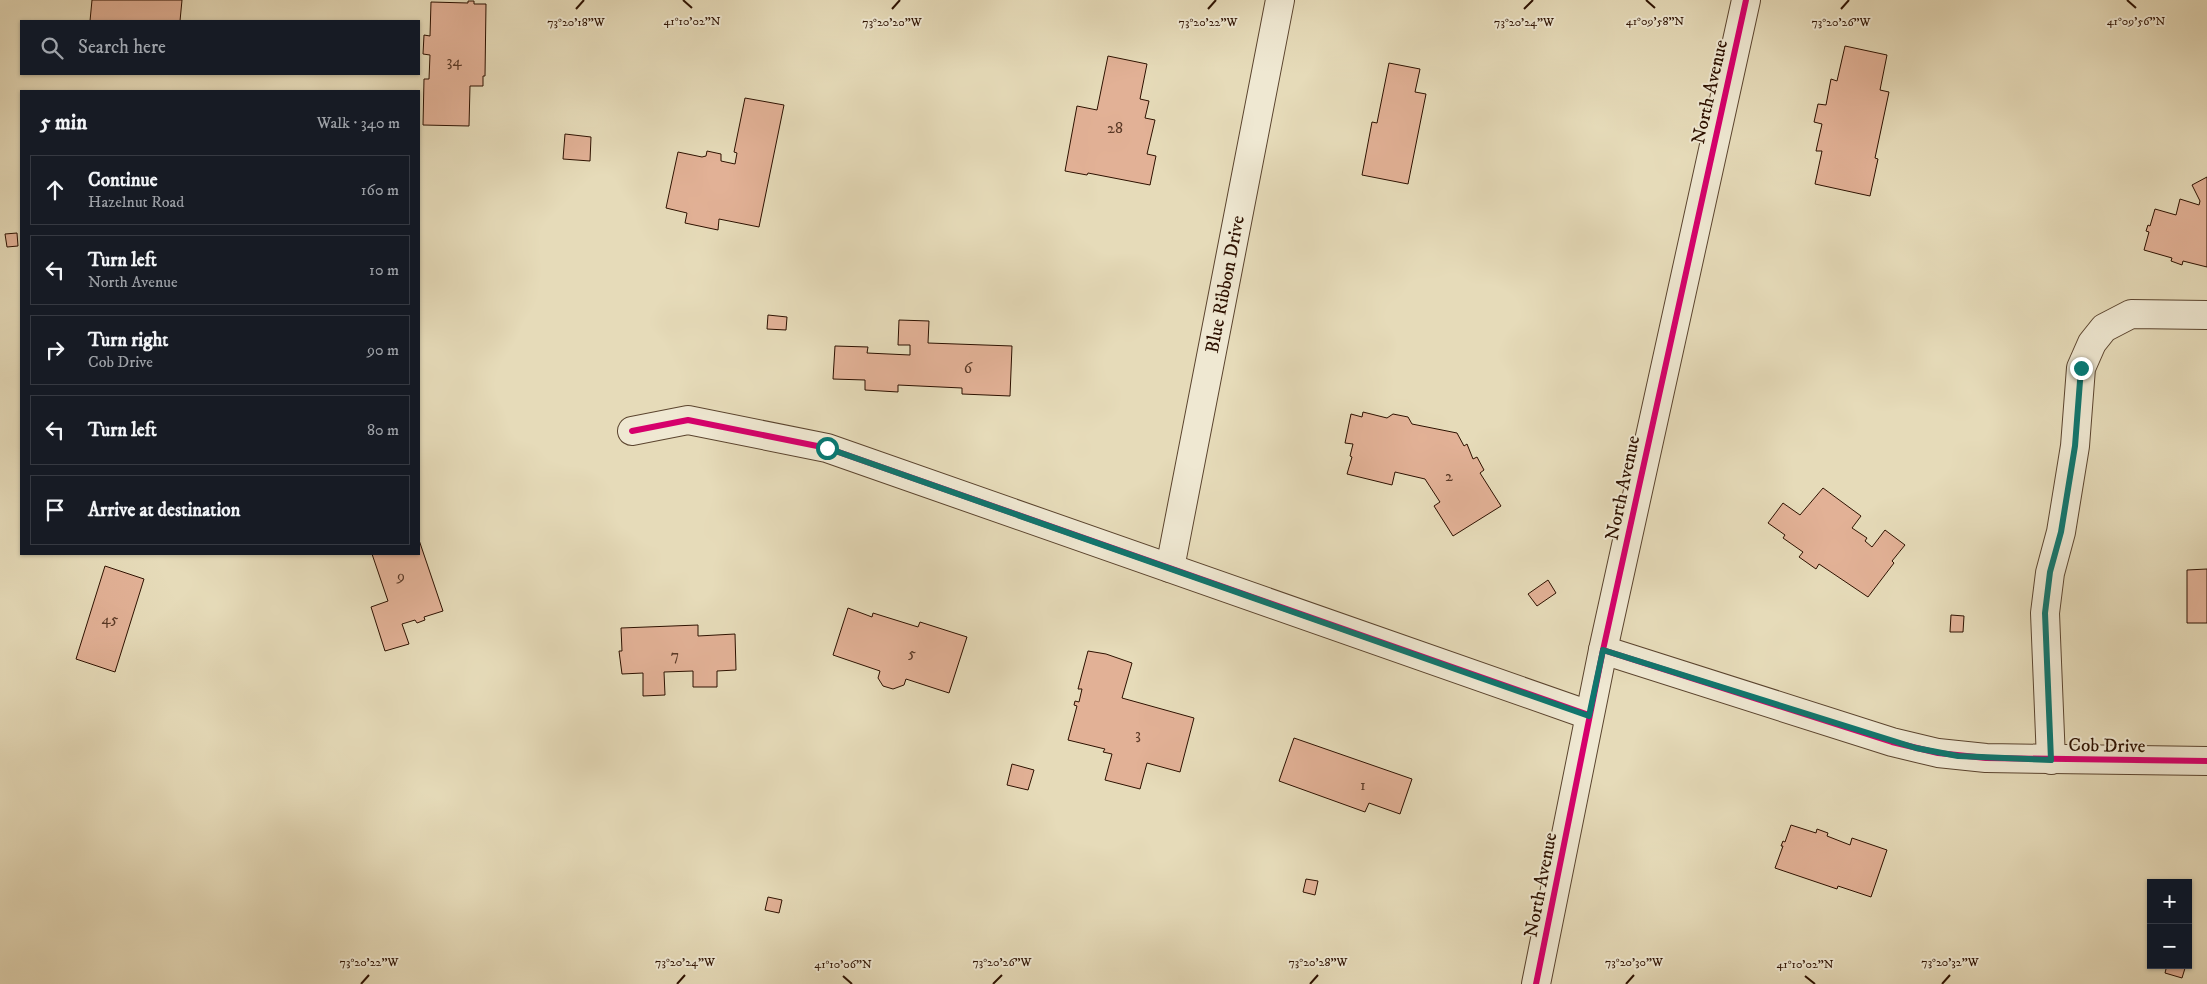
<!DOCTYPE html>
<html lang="en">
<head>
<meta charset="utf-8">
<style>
	body { margin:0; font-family:"IM FELL DW Pica",serif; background:#20242c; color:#f1f3f6 }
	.controls { position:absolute; right:15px; bottom:15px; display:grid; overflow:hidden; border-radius:0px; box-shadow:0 1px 4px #0004 }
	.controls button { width:45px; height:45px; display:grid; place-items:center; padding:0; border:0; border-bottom:1px solid #363941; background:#171b24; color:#f1f3f6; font:25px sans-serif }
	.stop { position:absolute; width:15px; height:15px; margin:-11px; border:4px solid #0f766e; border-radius:50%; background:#fff }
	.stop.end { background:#0f766e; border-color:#fff; box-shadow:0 1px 5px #0008 }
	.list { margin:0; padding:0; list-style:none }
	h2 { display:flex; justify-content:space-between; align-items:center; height:65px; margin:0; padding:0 20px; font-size:21px }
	h2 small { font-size:16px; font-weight:400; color:#9ea1a6 }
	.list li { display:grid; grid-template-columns:32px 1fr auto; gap:15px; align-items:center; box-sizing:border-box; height:70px; margin:0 10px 10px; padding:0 10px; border:1px solid #363941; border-radius:0px }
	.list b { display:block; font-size:19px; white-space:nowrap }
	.list p { margin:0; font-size:16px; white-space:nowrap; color:#9ea1a6 }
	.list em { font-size:16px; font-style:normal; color:#9ea1a6 }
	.icon { flex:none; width:28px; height:28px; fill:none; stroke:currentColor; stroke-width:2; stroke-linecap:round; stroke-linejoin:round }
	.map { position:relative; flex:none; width:2207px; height:984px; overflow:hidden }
	.search { position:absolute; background:#171b24; box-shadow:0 1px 4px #0004; left:20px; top:20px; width:400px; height:55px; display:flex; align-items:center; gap:12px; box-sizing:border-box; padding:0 18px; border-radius:0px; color:#9ea1a6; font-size:19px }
	.panel { position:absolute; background:#171b24; box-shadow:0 1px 4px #0004; left:20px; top:90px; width:400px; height:465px; border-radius:0px }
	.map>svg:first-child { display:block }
</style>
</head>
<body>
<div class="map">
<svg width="2207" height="984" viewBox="0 0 2207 984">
	<rect width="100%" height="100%" fill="#e6dbb9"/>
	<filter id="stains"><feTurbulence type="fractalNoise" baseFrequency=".004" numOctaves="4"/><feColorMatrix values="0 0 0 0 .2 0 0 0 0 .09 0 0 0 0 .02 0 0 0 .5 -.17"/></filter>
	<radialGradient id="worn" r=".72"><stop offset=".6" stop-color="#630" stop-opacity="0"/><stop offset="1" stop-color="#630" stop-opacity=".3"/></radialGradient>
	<g fill="#e2b196" stroke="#2d1100">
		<polygon points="92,0 182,0 180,21 90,21"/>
		<polygon points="468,1 474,1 474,4 486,4 485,76 483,76 483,86 470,86 469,126 423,125 424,79 429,79 430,55 423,54 424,35 430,36 431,2 468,3"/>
		<polygon points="1845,46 1887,55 1880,90 1889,92 1875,158 1878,159 1870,196 1815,184 1822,151 1816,151 1822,124 1814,122 1818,104 1826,105 1831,79 1837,81"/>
		<polygon points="1108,56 1147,64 1140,99 1149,101 1145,118 1155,120 1147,154 1156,156 1150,185 1088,173 1087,175 1065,171 1077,106 1097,110"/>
		<polygon points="1389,63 1420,69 1415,92 1426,94 1408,184 1362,175 1372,122 1377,123"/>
		<polygon points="745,98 784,105 759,227 719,219 718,230 685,223 687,213 666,208 678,152 702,157 706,156 707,151 721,154 721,161 735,164 737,153 734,152"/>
		<polygon points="565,134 591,137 590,161 563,159"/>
		<polygon points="2207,177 2207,267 2183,261 2182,265 2171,261 2172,258 2144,250 2149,232 2146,231 2148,225 2150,226 2155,209 2176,215 2180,199 2199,205 2200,201 2192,185"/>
		<polygon points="17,233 18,246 7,247 5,234"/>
		<polygon points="768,315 787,317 786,330 767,329"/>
		<polygon points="899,320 929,321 928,343 1012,346 1010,396 962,394 962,388 898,385 898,392 865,390 865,380 833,379 835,346 868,347 867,353 910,355 910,345 898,345"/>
		<polygon points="1363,412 1387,418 1393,414 1408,417 1412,424 1457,433 1464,446 1467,444 1473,459 1477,457 1484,470 1480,473 1501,506 1453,536 1434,506 1440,502 1425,479 1395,472 1392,485 1347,474 1352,457 1350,456 1353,444 1345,443 1351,414 1362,417"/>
		<polygon points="1823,488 1861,516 1852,528 1867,538 1865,541 1872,547 1885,530 1905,545 1892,561 1894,563 1868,597 1819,564 1816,569 1799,557 1803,552 1783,538 1785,535 1768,523 1783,503 1800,515"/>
		<polygon points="419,540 443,611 424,617 425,620 417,623 415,620 402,624 409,644 385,651 371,607 388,601 372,554 419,554"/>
		<polygon points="105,566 144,579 115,672 76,659"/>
		<polygon points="2207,569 2207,623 2187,623 2187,570"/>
		<polygon points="1548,580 1556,593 1537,606 1528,594"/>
		<polygon points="848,608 872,617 873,613 918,627 920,622 967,637 949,693 906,679 904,685 893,689 883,686 878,678 880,671 833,655"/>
		<polygon points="1951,615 1964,616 1963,632 1950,632"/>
		<polygon points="698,625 698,636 735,634 736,670 717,671 717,687 693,687 693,671 664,672 665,695 643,696 643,673 622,674 619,651 622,651 621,628"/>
		<polygon points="1088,651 1106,654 1132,663 1122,698 1194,718 1180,772 1147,763 1140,789 1105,780 1112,754 1103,752 1105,749 1068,740 1077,706 1074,705 1075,701 1079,702 1082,689 1078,689"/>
		<polygon points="1294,738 1412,779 1400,814 1369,803 1365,812 1279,781"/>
		<polygon points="1012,764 1034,770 1028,790 1007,785"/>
		<polygon points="1791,825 1816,833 1817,829 1828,833 1827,836 1850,845 1852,838 1887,850 1871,897 1838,886 1837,889 1775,868 1783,846 1781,846 1783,841 1785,842"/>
		<polygon points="1306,879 1318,881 1315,895 1303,892"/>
		<polygon points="768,897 782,900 779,913 765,910"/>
		<polygon points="2167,965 2186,965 2182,978 2165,973"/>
	</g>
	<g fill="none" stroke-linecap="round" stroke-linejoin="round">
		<defs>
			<g id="minor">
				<polyline points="632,431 688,420 827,448 1589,715"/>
				<path id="s1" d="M 1170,568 L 1280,0"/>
				<polyline points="1603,650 1892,742 1938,753 1986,758 2207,761"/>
				<polyline points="2051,760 2045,613 2050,573 2061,532 2075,446 2081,368 2092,343 2104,328 2131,314 2207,315"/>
				<polyline points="1536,984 1603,650 1746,0"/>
			</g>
		</defs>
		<use href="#minor" stroke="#5b442e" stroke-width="30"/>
		<use href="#minor" stroke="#efe8d2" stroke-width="28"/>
		<defs>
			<g id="cycleway">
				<polyline points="632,431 688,420 827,448 1589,715"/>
				<polyline points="1603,650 1892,742 1938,753 1986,758 2207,761"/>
				<polyline points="1536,984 1603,650 1746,0"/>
			</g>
		</defs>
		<use href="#cycleway" stroke="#efe8d2" stroke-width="9"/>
		<use href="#cycleway" stroke="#d6006c" stroke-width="6"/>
	</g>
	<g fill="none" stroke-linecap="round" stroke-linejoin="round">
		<polyline stroke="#0f766e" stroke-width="6" points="827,448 1589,716 1603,650 1916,748 1958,756 2051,760 2045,613 2050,572 2061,532 2075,446 2081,368"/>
	</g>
	<path fill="none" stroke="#2d1100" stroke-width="2" d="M 683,0 L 692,8M 1646,0 L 1655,8M 2127,0 L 2136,8M 576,9 L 584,0M 892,9 L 900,0M 1208,9 L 1216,0M 1524,9 L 1533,0M 1841,9 L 1849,0M 843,976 L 852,984M 1805,976 L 1815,984M 361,984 L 369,975M 677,984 L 685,975M 993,984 L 1002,975M 1310,984 L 1318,975M 1626,984 L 1634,975M 1942,984 L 1950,975"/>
	<g text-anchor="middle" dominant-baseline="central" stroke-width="4" stroke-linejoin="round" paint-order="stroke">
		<g font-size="16" fill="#5a3926">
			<text x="454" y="61">34</text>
			<text x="1115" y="128">28</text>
			<text x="968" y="368">6</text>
			<text x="1449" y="476">2</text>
			<text x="401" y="576">9</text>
			<text x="110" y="619">45</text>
			<text x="912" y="653">5</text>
			<text x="675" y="655">7</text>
			<text x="1138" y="734">3</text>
			<text x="1363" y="785">1</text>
		</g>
		<g font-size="19" fill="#2d1100" stroke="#efe8d2">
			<text transform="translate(1710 92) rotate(-77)">North Avenue</text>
			<text stroke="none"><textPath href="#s1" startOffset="289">Blue Ribbon Drive</textPath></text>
			<text transform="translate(1623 488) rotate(-78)">North Avenue</text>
			<text transform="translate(2107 746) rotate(1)">Cob Drive</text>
			<text transform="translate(1541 885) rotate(-79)">North Avenue</text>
		</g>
	</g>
	<g font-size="12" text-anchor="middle" fill="#2d1100" stroke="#efe8d2" stroke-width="4" stroke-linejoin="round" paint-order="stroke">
		<text x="692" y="25">41°10'02"N</text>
		<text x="1655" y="25">41°09'58"N</text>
		<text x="2136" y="25">41°09'56"N</text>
		<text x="576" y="26">73°20'18"W</text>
		<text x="892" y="26">73°20'20"W</text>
		<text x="1208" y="26">73°20'22"W</text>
		<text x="1524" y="26">73°20'24"W</text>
		<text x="1841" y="26">73°20'26"W</text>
		<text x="369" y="966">73°20'22"W</text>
		<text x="685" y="966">73°20'24"W</text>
		<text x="1002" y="966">73°20'26"W</text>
		<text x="1318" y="966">73°20'28"W</text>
		<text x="1634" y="966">73°20'30"W</text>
		<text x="1950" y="966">73°20'32"W</text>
		<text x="843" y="968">41°10'06"N</text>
		<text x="1805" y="968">41°10'02"N</text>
	</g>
	<rect width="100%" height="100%" filter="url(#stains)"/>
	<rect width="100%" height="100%" fill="url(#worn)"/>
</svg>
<div class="controls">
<button>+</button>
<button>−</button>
</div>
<div class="stop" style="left:827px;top:448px"></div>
<div class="stop end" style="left:2081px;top:368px"></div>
<div class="search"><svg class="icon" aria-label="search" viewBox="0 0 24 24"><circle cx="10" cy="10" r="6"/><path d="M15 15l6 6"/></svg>Search here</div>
<section class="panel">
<h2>5 min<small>Walk · 340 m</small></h2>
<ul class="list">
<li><svg class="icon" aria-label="ahead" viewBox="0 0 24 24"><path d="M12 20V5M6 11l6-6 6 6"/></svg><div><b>Continue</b><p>Hazelnut Road</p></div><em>160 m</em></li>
<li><svg class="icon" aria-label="left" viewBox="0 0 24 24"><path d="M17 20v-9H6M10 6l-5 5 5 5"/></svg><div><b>Turn left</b><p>North Avenue</p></div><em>10 m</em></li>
<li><svg class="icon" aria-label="right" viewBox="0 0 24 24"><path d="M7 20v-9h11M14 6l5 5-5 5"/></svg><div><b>Turn right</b><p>Cob Drive</p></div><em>90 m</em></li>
<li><svg class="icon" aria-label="left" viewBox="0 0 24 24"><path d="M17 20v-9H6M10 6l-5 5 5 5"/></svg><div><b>Turn left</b></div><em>80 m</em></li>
<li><svg class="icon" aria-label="arrive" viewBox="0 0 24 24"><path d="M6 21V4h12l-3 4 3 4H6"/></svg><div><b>Arrive at destination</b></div></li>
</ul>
</section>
</div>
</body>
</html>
